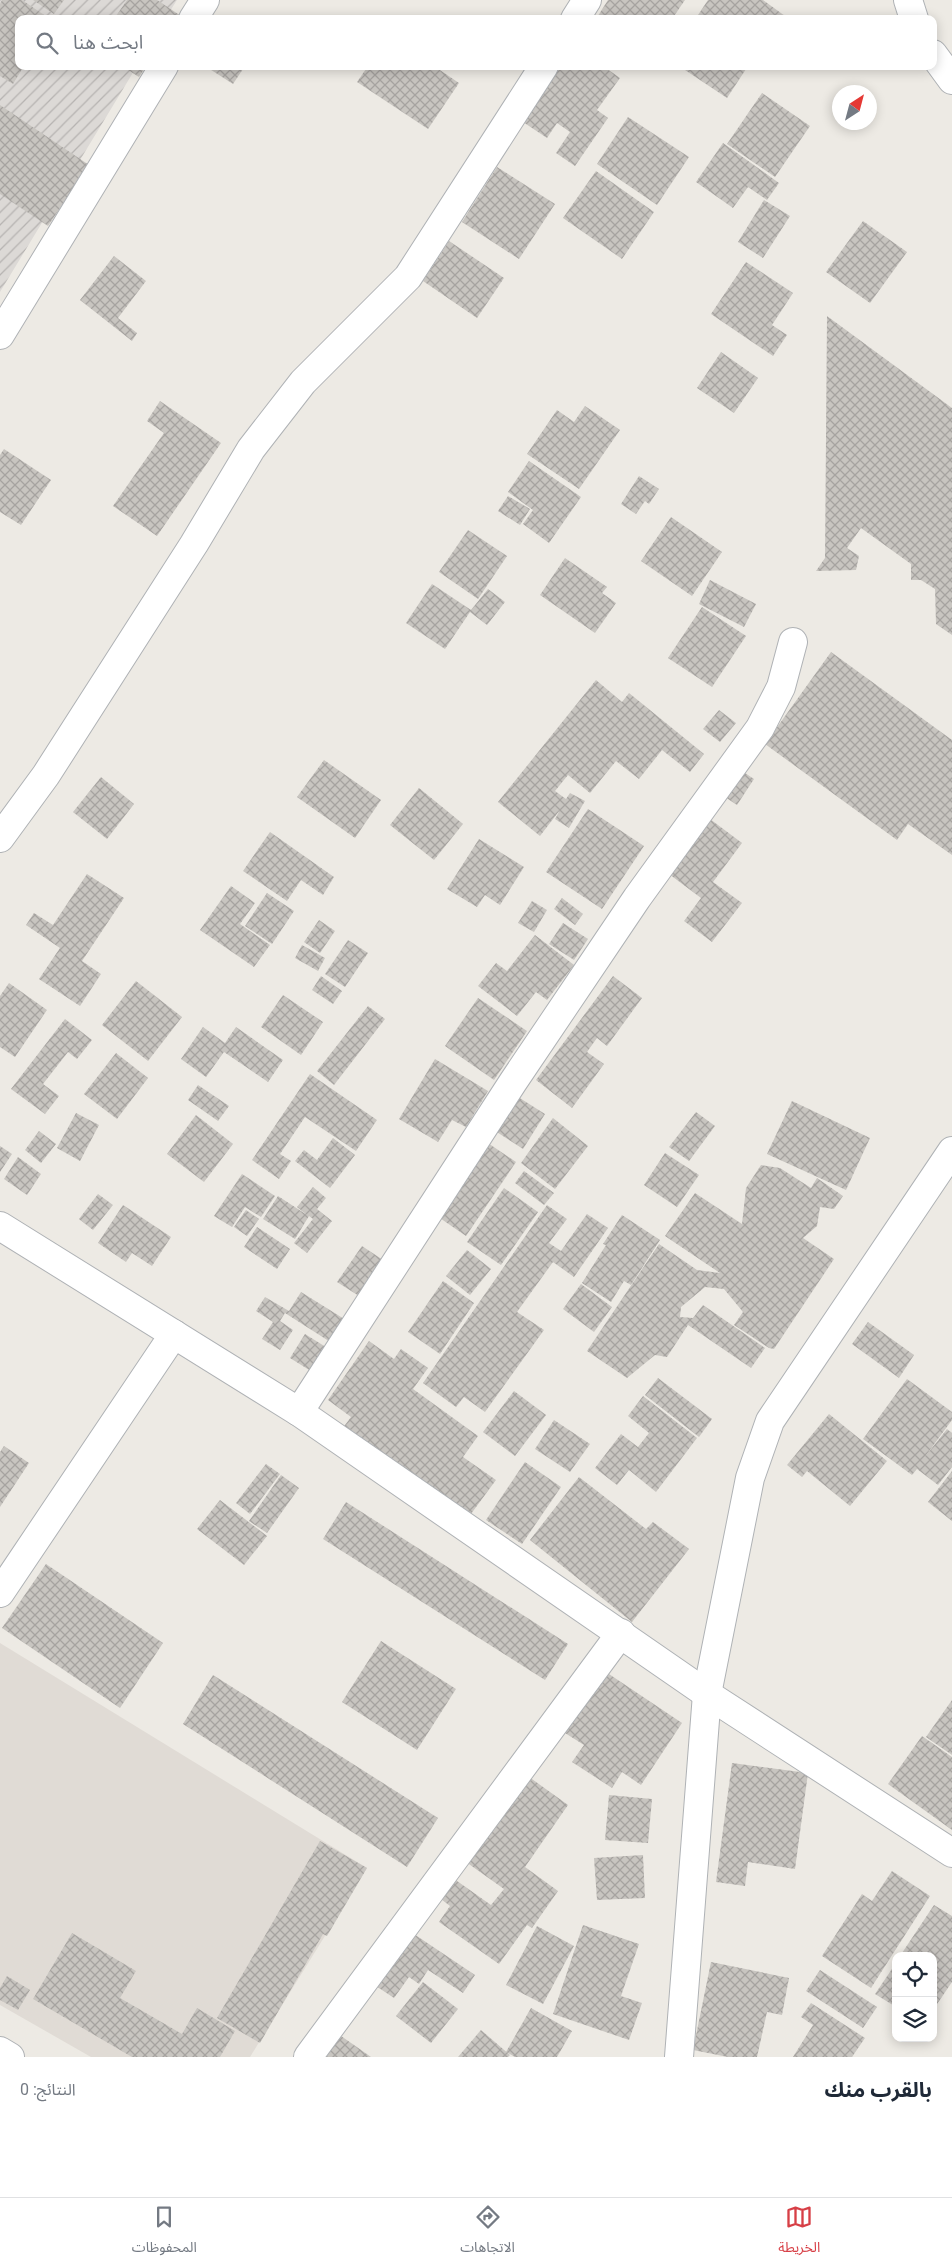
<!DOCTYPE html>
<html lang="ar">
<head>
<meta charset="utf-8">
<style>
	body { margin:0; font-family:Roboto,"Noto Sans Arabic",sans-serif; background:#f6f6f7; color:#1f2937; direction:rtl }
	.controls { position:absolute; right:15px; bottom:15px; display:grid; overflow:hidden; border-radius:10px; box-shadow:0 2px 12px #0003 }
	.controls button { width:45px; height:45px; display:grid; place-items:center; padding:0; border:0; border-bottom:1px solid #e0e1e3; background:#fff; color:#1f2937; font:25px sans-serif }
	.compass { position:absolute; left:832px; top:85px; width:45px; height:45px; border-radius:50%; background:#fff; box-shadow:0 2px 12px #0003; rotate:36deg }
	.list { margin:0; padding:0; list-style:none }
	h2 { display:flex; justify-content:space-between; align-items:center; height:65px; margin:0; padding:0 20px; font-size:21px }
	h2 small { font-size:16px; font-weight:400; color:#747a83 }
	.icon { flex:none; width:28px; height:28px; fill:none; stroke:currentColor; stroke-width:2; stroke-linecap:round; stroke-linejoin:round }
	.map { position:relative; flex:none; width:952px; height:2057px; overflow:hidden; direction:ltr }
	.search { position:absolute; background:#fff; box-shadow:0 2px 12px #0003; left:15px; right:15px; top:15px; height:55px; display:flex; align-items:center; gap:12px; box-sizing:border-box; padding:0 18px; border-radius:10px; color:#747a83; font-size:19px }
	.sheet { height:140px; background:#fff }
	nav { display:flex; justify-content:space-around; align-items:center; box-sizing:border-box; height:70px; border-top:1px solid #e0e1e3; background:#fff; font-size:14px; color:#747a83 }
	nav a { display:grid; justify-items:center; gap:2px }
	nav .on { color:#d73f46 }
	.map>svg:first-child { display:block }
</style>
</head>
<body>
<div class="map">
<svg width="952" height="2057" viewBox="0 0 952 2057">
	<defs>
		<pattern id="industrial-furrows" width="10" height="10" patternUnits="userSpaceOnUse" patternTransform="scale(1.25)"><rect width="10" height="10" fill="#dcd9d6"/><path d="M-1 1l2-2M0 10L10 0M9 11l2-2" fill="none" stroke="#b6b3b1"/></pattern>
		<pattern id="building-cross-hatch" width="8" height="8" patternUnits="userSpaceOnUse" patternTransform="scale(1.25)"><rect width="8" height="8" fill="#c8c5c0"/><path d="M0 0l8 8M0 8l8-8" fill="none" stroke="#a6a3a0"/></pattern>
	</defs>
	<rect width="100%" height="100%" fill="#edeae4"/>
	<polygon fill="url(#industrial-furrows)" points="0,0 177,0 165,19 19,19 19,66 137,66 0,292"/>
	<polygon fill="#e0dbd5" points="0,1643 367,1868 250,2057 91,2057 0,2005"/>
	<g fill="url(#building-cross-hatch)">
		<polygon points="2,0 22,0 50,19 19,19 19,66 24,66 13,84 0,76 0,4"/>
		<polygon points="33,0 64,0 54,14"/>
		<polygon points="127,0 157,0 181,16 179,19 114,19"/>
		<polygon points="608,0 685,0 672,19 596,19"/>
		<polygon points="708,0 763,0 785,16 783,19 703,19 698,15"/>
		<polygon points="122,66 146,66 139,77"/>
		<polygon points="205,66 245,66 233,84"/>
		<polygon points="368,66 434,66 459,83 428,129 357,82"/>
		<polygon points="561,66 603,66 620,78 597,110 608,118 575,166 556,153 570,132 557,123 547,138 523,122"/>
		<polygon points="679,66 748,66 727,98"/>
		<polygon points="762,93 810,126 775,177 727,144"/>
		<polygon points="0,105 89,165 48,226 0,194"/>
		<polygon points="628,117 689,157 657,205 597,164"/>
		<polygon points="723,143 779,183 767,200 748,187 733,208 696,182"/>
		<polygon points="497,167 555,204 519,259 462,222"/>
		<polygon points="596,171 654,212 622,259 563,218"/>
		<polygon points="764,200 790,216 763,258 738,242"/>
		<polygon points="863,221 907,252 870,303 826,272"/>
		<polygon points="449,241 504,278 477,318 423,281"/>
		<polygon points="114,256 146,281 118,318 137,333 132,341 80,300"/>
		<polygon points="746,262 793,293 772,325 787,335 773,356 711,314"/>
		<polygon points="827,316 952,408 952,635 936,624 935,589 921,580 911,580 911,564 861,528 847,548 859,556 856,570 816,571 825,558"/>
		<polygon points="721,352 758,378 734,413 697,388"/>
		<polygon points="160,401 221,443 157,536 113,506 164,433 147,421"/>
		<polygon points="585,406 620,430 579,489 527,454 557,410 574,422"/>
		<polygon points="4,449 51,480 21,525 0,512 0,455"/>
		<polygon points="529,461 581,497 549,543 523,524 533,510 508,492"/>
		<polygon points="639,476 659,489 649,504 645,501 636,514 621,504"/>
		<polygon points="508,496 530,509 520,525 498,511"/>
		<polygon points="671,517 722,552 692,596 641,561"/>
		<polygon points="468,530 507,556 478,599 439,572"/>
		<polygon points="565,558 607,587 602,593 616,603 595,633 540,595"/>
		<polygon points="710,580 756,604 744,627 699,604"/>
		<polygon points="432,584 471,610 488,589 505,602 487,625 470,612 445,649 406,623"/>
		<polygon points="702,607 746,636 712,687 668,658"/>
		<polygon points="831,652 952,740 952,855 908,824 897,840 765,744"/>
		<polygon points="596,680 622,702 629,693 704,754 690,772 662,750 639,779 616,761 590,793 568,775 555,791 566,799 570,793 585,801 569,828 555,819 560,810 540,836 498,802"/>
		<polygon points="719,710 736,723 720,742 703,729"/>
		<polygon points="324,760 381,800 355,838 297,797"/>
		<polygon points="739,769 754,779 737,805 722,795"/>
		<polygon points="101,777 134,804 107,839 73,812"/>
		<polygon points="419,788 463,824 434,860 390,825"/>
		<polygon points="588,809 644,846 602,909 546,872"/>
		<polygon points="710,819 742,843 713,882 742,903 712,942 684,921 701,898 669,874"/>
		<polygon points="270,832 334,877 323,895 301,880 287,901 243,871"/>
		<polygon points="479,839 524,867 500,905 485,895 477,907 447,889"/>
		<polygon points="87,874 124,898 82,961 101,974 80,1006 39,979 60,948 26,925 34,913 53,925"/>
		<polygon points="231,886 255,903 240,924 270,945 254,967 200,930"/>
		<polygon points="267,893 294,911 272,944 245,926"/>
		<polygon points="562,898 583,914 575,925 554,909"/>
		<polygon points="532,901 547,910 534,932 518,923"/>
		<polygon points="319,920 335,931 320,953 304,942"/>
		<polygon points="563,923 588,939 574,960 549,944"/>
		<polygon points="535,935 574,965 547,1000 536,992 517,1016 478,986 496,963 507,971"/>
		<polygon points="348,940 368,953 345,987 325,974"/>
		<polygon points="302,945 325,958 318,971 295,958"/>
		<polygon points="321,976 342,991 333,1004 312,990"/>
		<polygon points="613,976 642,998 607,1046 597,1038 587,1052 604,1064 572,1108 536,1080"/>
		<polygon points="136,981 182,1017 148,1061 102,1025"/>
		<polygon points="9,983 47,1010 15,1057 0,1047 0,996"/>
		<polygon points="283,995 323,1022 301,1055 261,1027"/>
		<polygon points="478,998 527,1031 494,1080 445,1046"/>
		<polygon points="368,1006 385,1019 334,1085 317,1071"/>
		<polygon points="65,1019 92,1040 77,1059 68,1052 43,1084 59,1096 45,1114 11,1089"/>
		<polygon points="203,1027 225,1043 236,1027 283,1060 268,1082 224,1052 206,1077 181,1059"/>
		<polygon points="116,1053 148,1078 117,1119 84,1094"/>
		<polygon points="435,1059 488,1091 466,1127 452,1120 438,1142 399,1119"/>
		<polygon points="310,1074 377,1120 356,1151 305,1117 280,1154 291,1161 279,1179 252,1160"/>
		<polygon points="198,1085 229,1106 218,1121 188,1100"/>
		<polygon points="515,1095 545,1114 523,1149 492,1129"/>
		<polygon points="792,1101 870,1138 846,1190 767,1154"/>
		<polygon points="696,1112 715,1126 689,1161 669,1147"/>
		<polygon points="76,1113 99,1125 80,1161 57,1148"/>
		<polygon points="196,1115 233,1144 204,1182 167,1154"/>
		<polygon points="553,1118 588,1146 555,1189 521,1163"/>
		<polygon points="39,1131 56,1144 41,1163 25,1150"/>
		<polygon points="333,1138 355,1155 330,1188 295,1161 304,1150 317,1160"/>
		<polygon points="485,1141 516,1162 466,1236 434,1214"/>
		<polygon points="0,1146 12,1154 0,1172"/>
		<polygon points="665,1153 699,1175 677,1207 644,1185"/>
		<polygon points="18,1157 41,1174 27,1195 4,1179"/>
		<polygon points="761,1165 780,1168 811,1188 817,1178 843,1196 834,1209 820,1207 817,1226 803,1238 834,1259 774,1349 769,1348 734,1325 743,1312 724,1289 705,1287 681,1307 680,1317 693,1318 703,1305 765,1348 751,1368 688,1325 667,1357 655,1355 627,1378 587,1351 659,1244 697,1270 720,1273 665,1236 695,1193 742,1224 746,1188"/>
		<polygon points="524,1171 554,1193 544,1205 515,1183"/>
		<polygon points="242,1174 275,1196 261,1217 245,1207 232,1227 214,1216"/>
		<polygon points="313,1187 326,1198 317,1209 332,1221 307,1253 294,1243 313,1219 309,1216 295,1239 263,1219 278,1196 307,1215 297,1207"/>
		<polygon points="504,1188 538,1212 501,1265 467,1242"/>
		<polygon points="98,1194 113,1205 93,1230 79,1219"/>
		<polygon points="123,1205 171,1237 152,1266 132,1253 126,1262 98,1243"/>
		<polygon points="547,1205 567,1219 549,1243 561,1251 587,1214 608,1228 574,1277 553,1262 517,1312 544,1330 485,1412 464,1397 456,1407 423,1383"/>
		<polygon points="246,1210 259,1219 247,1236 234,1227"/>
		<polygon points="622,1215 660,1240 631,1285 624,1281 611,1302 582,1283 606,1245 603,1244"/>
		<polygon points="257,1227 290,1249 277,1269 244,1247"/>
		<polygon points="362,1246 383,1260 359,1296 337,1282"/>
		<polygon points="467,1250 491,1269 470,1295 446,1276"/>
		<polygon points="443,1281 474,1303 440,1354 408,1332"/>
		<polygon points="581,1284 612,1307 594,1332 563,1309"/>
		<polygon points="301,1292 349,1322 335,1345 285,1313 280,1321 293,1330 280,1350 262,1339 273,1322 256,1311 265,1297 289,1311"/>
		<polygon points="868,1322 914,1355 899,1378 852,1344"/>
		<polygon points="305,1334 329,1349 314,1373 290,1358"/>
		<polygon points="369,1341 394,1359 401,1349 428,1368 413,1389 478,1436 463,1457 496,1480 468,1518 342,1429 351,1417 328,1400"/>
		<polygon points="658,1378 712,1419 699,1437 645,1395"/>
		<polygon points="907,1379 952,1412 952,1420 924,1458 947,1429 952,1433 952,1467 938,1485 917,1469 912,1475 863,1439"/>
		<polygon points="514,1391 546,1415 515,1456 483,1432"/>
		<polygon points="643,1396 697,1438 656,1492 629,1470 617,1485 595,1468 621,1434 638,1447 649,1433 628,1416"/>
		<polygon points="829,1414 887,1461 850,1506 807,1471 802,1477 787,1465"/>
		<polygon points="554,1420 590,1444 570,1472 535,1449"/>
		<polygon points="4,1446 29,1463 0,1507 0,1452"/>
		<polygon points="525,1462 561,1487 522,1544 486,1520"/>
		<polygon points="266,1464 280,1474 250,1514 236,1503"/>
		<polygon points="952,1471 952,1521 928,1502"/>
		<polygon points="281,1475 299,1488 267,1533 249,1521"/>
		<polygon points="579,1477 646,1529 653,1522 689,1549 632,1622 530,1540"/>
		<polygon points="220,1500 267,1536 244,1565 197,1529"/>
		<polygon points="346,1502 568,1644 545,1680 323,1539"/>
		<polygon points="46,1564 163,1643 120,1708 2,1628"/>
		<polygon points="381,1641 456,1689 417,1750 342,1702"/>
		<polygon points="606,1672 682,1723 641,1785 622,1772 612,1788 572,1762 584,1745 565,1733"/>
		<polygon points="213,1675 438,1818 407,1867 183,1724"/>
		<polygon points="952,1700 952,1755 926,1737"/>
		<polygon points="922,1736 952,1757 952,1830 888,1784"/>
		<polygon points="732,1763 808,1773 795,1869 748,1862 745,1886 716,1882"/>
		<polygon points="525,1774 568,1805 525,1867 558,1891 532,1928 527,1925 499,1964 439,1922 450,1906 437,1896 450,1876 491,1905 504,1889 466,1862"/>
		<polygon points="609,1795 652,1799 648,1843 605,1840"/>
		<polygon points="320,1841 367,1868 327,1936 323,1934 260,2043 217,2018"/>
		<polygon points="643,1855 645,1898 597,1900 594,1858"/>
		<polygon points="892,1871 930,1896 871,1988 822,1956 862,1894 872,1901"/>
		<polygon points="934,1905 952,1916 952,1982 933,2010 933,1956 900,1956"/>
		<polygon points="583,1925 639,1944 621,1996 642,2003 629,2040 553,2014"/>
		<polygon points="537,1926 574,1946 543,2004 506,1985"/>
		<polygon points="411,1932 475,1975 463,1993 428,1970 419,1984 409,1977 394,1998 376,1986"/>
		<polygon points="72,1933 136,1971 120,1998 182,2034 197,2008 235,2031 220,2057 132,2057 33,1999"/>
		<polygon points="711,1962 789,1978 782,2015 767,2012 757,2057 728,2057 693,2050"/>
		<polygon points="896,1963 896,2007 875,1994"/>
		<polygon points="820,1970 877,2007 863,2028 806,1991"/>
		<polygon points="7,1976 30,1990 18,2010 0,2000 0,1988"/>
		<polygon points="423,1982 458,2009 431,2043 396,2016"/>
		<polygon points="811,2003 865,2038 852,2057 793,2057 813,2025 801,2017"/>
		<polygon points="531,2008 572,2031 557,2057 515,2057 506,2052"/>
		<polygon points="481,2030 510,2055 508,2057 458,2057"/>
		<polygon points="334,2031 371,2057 316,2057"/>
	</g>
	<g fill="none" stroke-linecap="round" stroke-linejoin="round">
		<defs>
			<g id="minor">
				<polyline points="908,0 914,19"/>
				<polyline points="193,19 205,0"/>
				<polyline points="575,19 587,0"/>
				<polyline points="933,54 952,80"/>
				<polyline points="0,335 164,66"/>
				<polyline points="0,838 46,775 194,544 251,449 303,382 408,277 544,66"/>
				<polyline points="299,1412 513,1082 637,898 760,728 781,687 793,642"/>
				<polyline points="0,1593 174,1334"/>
				<polyline points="0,2051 10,2057"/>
				<polyline points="308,2057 621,1633"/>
				<polyline points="679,2057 707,1694 750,1478 770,1421 952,1151"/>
			</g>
			<polyline id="tertiary" points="0,1226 299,1412 707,1694 952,1853"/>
		</defs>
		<use href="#minor" stroke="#afb2b5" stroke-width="30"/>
		<use href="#tertiary" stroke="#afb2b5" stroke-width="30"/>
		<use href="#minor" stroke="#fff" stroke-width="28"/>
		<use href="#tertiary" stroke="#fff" stroke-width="28"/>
	</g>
</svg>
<div class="controls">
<button><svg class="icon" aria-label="locate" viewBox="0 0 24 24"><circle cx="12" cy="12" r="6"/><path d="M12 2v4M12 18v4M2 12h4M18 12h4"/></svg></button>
<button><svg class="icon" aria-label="layers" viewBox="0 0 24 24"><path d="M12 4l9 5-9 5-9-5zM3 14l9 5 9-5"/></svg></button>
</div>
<svg class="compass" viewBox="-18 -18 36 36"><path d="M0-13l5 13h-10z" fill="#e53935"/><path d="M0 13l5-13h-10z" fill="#747a83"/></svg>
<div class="search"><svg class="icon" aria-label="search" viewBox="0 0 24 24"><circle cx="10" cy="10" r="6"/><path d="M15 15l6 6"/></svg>ابحث هنا</div>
</div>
<section class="sheet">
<h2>بالقرب منك<small>النتائج: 0</small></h2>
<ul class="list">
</ul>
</section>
<nav>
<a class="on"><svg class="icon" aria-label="map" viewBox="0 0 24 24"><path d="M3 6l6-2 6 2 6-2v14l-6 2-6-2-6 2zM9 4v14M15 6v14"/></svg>الخريطة</a>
<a><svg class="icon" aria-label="directions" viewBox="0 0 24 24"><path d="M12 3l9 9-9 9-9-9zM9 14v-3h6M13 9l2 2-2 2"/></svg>الاتجاهات</a>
<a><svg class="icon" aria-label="saved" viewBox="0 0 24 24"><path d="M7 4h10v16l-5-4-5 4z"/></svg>المحفوظات</a>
</nav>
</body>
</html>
